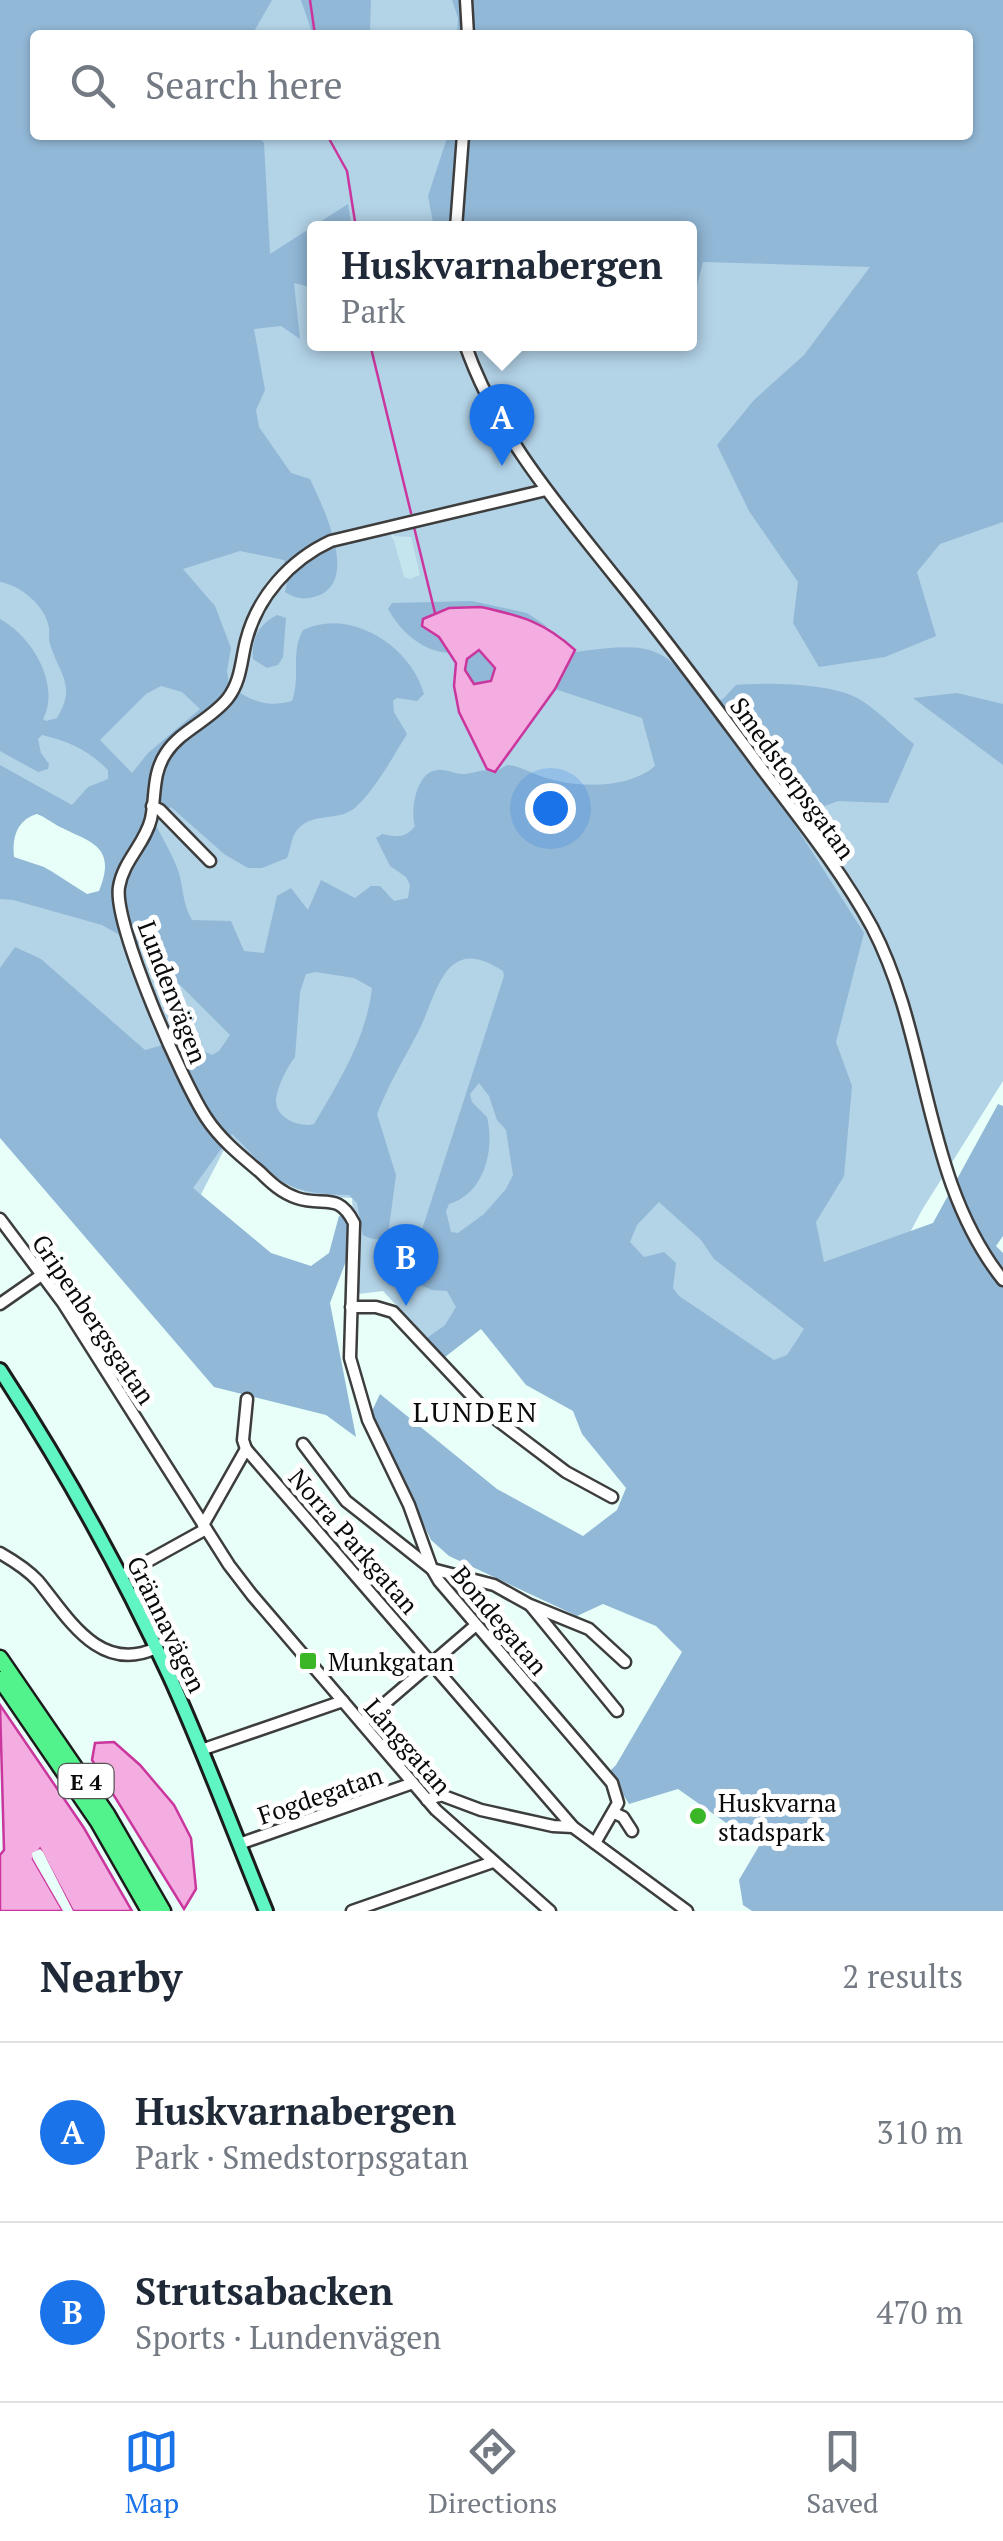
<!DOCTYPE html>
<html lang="en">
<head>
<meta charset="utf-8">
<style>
	body { margin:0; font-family:"PT Serif",serif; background:#f2f2f3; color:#1f2937 }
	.you { position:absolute; left:550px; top:808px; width:35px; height:35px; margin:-25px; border:8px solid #fff; border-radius:50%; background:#1a73e8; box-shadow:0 0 0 15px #1a73e833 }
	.badge { display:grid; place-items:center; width:65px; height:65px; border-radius:50%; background:#1a73e8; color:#fff; font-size:32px; font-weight:700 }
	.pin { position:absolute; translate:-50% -82px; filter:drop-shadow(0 2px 5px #0008) }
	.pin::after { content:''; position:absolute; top:52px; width:35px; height:30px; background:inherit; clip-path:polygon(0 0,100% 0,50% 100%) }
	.popup { position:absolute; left:307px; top:221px; width:390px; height:130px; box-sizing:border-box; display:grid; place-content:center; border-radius:10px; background:#fff; filter:drop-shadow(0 2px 8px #0005); font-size:32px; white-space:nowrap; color:#747a83 }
	.popup b { font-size:38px; color:#1f2937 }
	.popup::after { content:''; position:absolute; left:50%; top:100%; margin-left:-20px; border:20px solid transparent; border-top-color:#fff }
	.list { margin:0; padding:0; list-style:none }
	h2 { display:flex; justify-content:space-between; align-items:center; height:130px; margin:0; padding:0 40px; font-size:42px }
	h2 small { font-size:32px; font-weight:400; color:#747a83 }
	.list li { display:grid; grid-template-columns:65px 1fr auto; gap:30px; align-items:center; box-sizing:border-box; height:180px; padding:0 40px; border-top:2px solid #e0e1e3 }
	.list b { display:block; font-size:38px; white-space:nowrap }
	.list p { margin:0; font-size:32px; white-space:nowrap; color:#747a83 }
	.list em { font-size:32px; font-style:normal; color:#747a83 }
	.icon { flex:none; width:55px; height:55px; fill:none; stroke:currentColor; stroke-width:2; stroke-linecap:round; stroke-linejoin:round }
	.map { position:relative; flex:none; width:1003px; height:1911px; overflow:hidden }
	.search { position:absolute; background:#fff; box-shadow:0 2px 8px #0004; left:30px; right:30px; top:30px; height:110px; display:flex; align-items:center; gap:25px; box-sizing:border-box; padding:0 35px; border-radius:10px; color:#747a83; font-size:38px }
	.sheet { height:490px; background:#fff }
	nav { display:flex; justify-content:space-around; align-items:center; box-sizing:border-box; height:140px; border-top:2px solid #e0e1e3; background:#fff; font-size:28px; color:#747a83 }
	nav a { display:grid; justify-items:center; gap:5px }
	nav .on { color:#1a73e8 }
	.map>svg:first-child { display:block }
</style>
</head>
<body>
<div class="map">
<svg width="1003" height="1911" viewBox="0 0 1003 1911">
	<rect width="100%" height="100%" fill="#e7fff8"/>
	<path fill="#b3d3e7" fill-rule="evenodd" d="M 0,0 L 1003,0 L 1003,1081 L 922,1210 L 891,1268 L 861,1309 L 636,1473 L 482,1321 L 442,1354 L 383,1291 L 358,1294 L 352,1198 C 285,1196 278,1180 230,1138 L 193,1210 L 0,1095 L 0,855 L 8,862 L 50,870 L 103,905 L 125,841 L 15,797 L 0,833 ZM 35,35 L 968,35 L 968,135 L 35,135 ZM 314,228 L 690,228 L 690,344 L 314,344 Z"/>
	<g fill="#92b8d7" fill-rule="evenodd">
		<path d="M 0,0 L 272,0 L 252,35 L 35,35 L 35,135 L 257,135 L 264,143 L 270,254 L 348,204 L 352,228 L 314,228 L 314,288 L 294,283 L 300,339 L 281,326 L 254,329 L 265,390 L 256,410 L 259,427 L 291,473 L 310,479 C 323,507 362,585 314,597 C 303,600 294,598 285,592 L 289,573 L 284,560 L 240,551 L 183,569 L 215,606 L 231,648 L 227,671 L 229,685 C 250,701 266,708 292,701 C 301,677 290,653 303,630 C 350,607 411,646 424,694 L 417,701 L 397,698 L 393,701 L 394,712 L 407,734 C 392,758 377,787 356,807 C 337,824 308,809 294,835 C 291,841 290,851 287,858 L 262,868 L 248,868 L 224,854 L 171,807 L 154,820 C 160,835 170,850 176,865 C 185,887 180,897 192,920 L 231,921 L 244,951 L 264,953 L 277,896 L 291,888 L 308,910 L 321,880 L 355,898 L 371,886 L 380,886 L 394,901 L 408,898 L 410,885 L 406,877 L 390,866 L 376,838 L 382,834 C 396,837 405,839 415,826 C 410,811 416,771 438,770 C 446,769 454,774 462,774 C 475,774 483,767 495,772 L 507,765 C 521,766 532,774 546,778 C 578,788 629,789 655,766 L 642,718 L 555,689 L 575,652 C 650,643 662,641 707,704 L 723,699 L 736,685 C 766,682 833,683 859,699 C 879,711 896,730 914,744 L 888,803 L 838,801 L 791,819 L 864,933 L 836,1042 L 852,1086 L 844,1176 L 816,1222 L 824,1262 L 933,1223 L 998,1104 L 1003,1106 L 1003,1236 L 996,1246 L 1003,1253 L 1003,1911 L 752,1911 L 743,1905 L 739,1880 L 759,1846 L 678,1789 L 629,1804 L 609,1772 L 616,1765 L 682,1652 L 656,1626 L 603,1604 L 577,1616 L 449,1556 L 431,1540 L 371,1413 L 380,1394 L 497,1489 L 583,1536 L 617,1510 L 626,1488 L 582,1434 L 573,1411 L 526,1385 L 481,1329 L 445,1357 L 427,1338 L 445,1325 L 456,1307 L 447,1291 L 432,1290 L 406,1279 L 504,976 L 503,971 C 442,930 437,999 416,1036 C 402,1062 388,1086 377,1114 L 396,1175 L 388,1235 C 380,1241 372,1240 363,1235 L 357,1203 L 349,1195 C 280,1194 278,1179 232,1134 L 193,1188 L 271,1253 L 311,1266 L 329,1253 L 339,1216 L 346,1217 L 351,1236 L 348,1256 L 330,1303 L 356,1437 L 326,1415 L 214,1387 L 0,1138 L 0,968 L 15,947 L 41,959 L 145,1050 L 181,1040 L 212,1055 L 219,1051 L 230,1035 L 143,948 L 102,925 L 13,900 L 0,899 L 0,765 L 72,805 L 88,787 L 108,779 L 108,770 C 89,751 69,741 42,735 L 38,739 L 41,753 L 49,764 L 48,769 L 38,772 L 0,751 L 0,619 C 32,636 61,685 43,719 L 46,721 L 57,718 C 77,685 59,674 50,644 C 48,637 50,635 49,628 C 46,606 20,585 0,582 ZM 161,686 L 182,692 L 200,709 L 148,753 L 132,773 L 100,740 L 146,694 ZM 37,814 C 45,817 51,822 58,826 C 92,843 117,846 99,891 L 87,894 L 44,867 L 14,857 C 12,837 17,820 37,814 ZM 316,972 L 354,978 L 372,988 C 366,1039 340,1080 314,1124 C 301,1128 277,1119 276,1102 C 276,1089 287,1067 295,1057 L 300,992 L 306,974 ZM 479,1083 L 489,1096 L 497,1120 L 506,1130 L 513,1175 L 506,1189 L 484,1214 L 458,1233 L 451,1232 L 446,1211 L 449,1204 C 484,1194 495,1150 487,1117 L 472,1102 L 470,1094 ZM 659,1202 L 701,1240 L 714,1259 L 804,1329 L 787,1355 L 774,1360 L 679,1296 L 673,1288 L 676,1263 L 664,1252 L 644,1257 L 630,1242 L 637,1225 Z"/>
		<polygon points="301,0 371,0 370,30 366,35 313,35"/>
		<polygon points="452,0 1003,0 1003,522 940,544 917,572 936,636 885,657 819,667 793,623 798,582 749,511 717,445 754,400 804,355 870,267 703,262 690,313 690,228 434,228 428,196 448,135 968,135 968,35 457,35 458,18"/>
		<path d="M 472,601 L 527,613 L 548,627 C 509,611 472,600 431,614 L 430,633 L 439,637 L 450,653 C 423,652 401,632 388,609 L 392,603 Z"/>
		<path d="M 277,615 L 286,618 L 283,657 L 278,665 L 267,668 L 253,659 C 251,639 259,624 277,615 Z"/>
		<polygon points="479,650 495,668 491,681 474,684 465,670 467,659"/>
		<polygon points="957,693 1003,704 1003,765 913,698"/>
	</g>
	<polygon fill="#c4e4ee" points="391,529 394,536 411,537 420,575 410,579 404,577 394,541 387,530"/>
	<g fill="#f4ade1" stroke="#ca369d" stroke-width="2.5" fill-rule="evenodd">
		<path d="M 481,607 C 522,616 544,622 575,650 L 555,689 L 495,772 L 487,769 L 459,712 L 454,686 L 456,663 L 439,637 L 422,626 L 423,619 L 449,608 ZM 479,650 L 495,668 L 491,681 L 474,684 L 465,670 L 467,659 Z"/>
		<polygon points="0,1705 84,1828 132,1911 73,1911 40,1849 33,1859 63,1911 0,1911 0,1855 4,1850"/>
		<polygon points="114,1742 140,1765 174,1805 191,1838 196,1889 184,1909 92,1760 95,1743"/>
	</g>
	<polygon fill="#e7fff8" points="40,1849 43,1852 73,1911 63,1911 33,1859 32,1853"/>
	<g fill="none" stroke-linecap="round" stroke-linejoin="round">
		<g stroke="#ca369d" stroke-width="2.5">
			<polyline points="310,0 315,35"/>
			<polyline points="327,135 347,171 356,228"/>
			<polyline points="370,344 411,513"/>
			<polyline points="414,527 435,613"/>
		</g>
		<defs>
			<g id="minor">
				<polyline points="466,0 468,35"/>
				<polyline points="456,228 463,135"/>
				<path d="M 465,344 C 496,434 558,505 616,578 C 666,639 712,702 759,765 C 798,817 841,870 872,927 C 931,1040 922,1178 1003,1280"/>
				<polyline points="152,806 160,810 210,861"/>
				<polyline points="0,1219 63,1303 229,1565 252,1595 436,1810 550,1911"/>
				<polyline points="0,1304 43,1274"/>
				<polyline points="351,1307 376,1307 393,1312 488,1413 566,1472 612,1497"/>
				<polyline points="303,1444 346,1501 432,1569 439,1581 612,1783 618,1803 595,1843"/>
				<polyline points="246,1449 573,1827 687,1911"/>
				<polyline points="246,1449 243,1440 247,1399"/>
				<polyline points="203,1525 246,1449"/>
				<path d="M 0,1553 C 14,1561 27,1569 38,1581 C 67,1616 99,1675 156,1648"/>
				<path d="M 432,1569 L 409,1505 L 368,1420 L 350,1358 L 354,1223 C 338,1191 323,1207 297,1198 C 282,1193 271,1183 260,1172 C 241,1156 221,1140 207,1119 C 183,1084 113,924 119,887 C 123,861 145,844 151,819 C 156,795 152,774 166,753 C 181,730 211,720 228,698 C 241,681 241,661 246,641 C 257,597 290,560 331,541 L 546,490"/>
				<polyline points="432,1569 494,1585 530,1605 589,1629 625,1662"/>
				<polyline points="121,1576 206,1529"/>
				<polyline points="531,1606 617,1711"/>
				<polyline points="362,1723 476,1625"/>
				<polyline points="201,1750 343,1701"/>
				<polyline points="427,1800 441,1795 481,1810 553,1826 573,1827"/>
				<polyline points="614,1813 623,1817 632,1831"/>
				<polyline points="239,1844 413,1783"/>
				<polyline points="352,1911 493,1862"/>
			</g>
			<path id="major" d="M 0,1370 C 64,1468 121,1571 170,1677 C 205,1754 234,1833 266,1911"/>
			<g id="highway">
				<polyline points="0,1658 107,1814 163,1911"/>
				<polyline points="0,1679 98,1822 149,1911"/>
			</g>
		</defs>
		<use href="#minor" stroke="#3d3d3d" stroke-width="15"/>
		<use href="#major" stroke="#1b1b1b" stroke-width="18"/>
		<use href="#highway" stroke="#1b1b1b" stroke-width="19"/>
		<use href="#minor" stroke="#fff" stroke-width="10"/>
		<use href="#major" stroke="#60f6c3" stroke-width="12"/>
		<use href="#highway" stroke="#52f28c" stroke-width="14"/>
	</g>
	<g fill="#3ab626" stroke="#fff" stroke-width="4">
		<rect x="298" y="1651" width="20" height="20" rx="5"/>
		<circle cx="698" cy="1816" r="10"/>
	</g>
	<g text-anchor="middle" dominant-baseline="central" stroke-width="10" stroke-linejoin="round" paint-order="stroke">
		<rect fill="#fff" stroke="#545454" stroke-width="2.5" x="58.5" y="1764" width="55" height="34" rx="8"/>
		<g font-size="22" font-weight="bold" fill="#0a0a0a">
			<text x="86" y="1781">E 4</text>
		</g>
		<g font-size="25" fill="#0a0a0a" stroke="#fff">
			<text transform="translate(793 778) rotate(54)">Smedstorpsgatan</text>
			<text transform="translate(173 992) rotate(69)">Lundenvägen</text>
			<text transform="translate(94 1319) rotate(56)">Gripenbergsgatan</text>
			<text transform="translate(354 1541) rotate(49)">Norra Parkgatan</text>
			<text transform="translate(500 1620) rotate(50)">Bondegatan</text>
			<text transform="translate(167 1624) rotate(64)">Grännavägen</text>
			<text transform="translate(408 1746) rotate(49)">Långgatan</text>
			<text transform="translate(320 1795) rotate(-19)">Fogdegatan</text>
		</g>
		<g font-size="25" fill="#0a0a0a" stroke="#fff" text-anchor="start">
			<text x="328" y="1661">Munkgatan</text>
			<text x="718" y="1802">Huskvarna<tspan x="718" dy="29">stadspark</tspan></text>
		</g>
		<g font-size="28" letter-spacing="2.5" fill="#0a0a0a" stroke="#fff">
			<text x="476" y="1411">LUNDEN</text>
		</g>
	</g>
</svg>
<div class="you"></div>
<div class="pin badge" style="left:502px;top:466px">A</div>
<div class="popup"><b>Huskvarnabergen</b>Park</div>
<div class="pin badge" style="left:406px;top:1306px">B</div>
<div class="search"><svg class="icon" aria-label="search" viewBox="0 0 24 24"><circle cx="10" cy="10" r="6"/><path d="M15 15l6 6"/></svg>Search here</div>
</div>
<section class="sheet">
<h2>Nearby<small>2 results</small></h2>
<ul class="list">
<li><span class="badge">A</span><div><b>Huskvarnabergen</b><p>Park · Smedstorpsgatan</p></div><em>310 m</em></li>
<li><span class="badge">B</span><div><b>Strutsabacken</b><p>Sports · Lundenvägen</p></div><em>470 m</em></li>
</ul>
</section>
<nav>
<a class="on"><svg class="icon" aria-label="map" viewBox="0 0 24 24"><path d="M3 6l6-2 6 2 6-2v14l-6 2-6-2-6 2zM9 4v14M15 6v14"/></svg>Map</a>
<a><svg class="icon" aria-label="directions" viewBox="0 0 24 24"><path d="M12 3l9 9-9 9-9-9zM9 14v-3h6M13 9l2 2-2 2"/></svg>Directions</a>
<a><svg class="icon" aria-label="saved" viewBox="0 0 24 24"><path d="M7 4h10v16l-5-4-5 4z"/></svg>Saved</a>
</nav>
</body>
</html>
